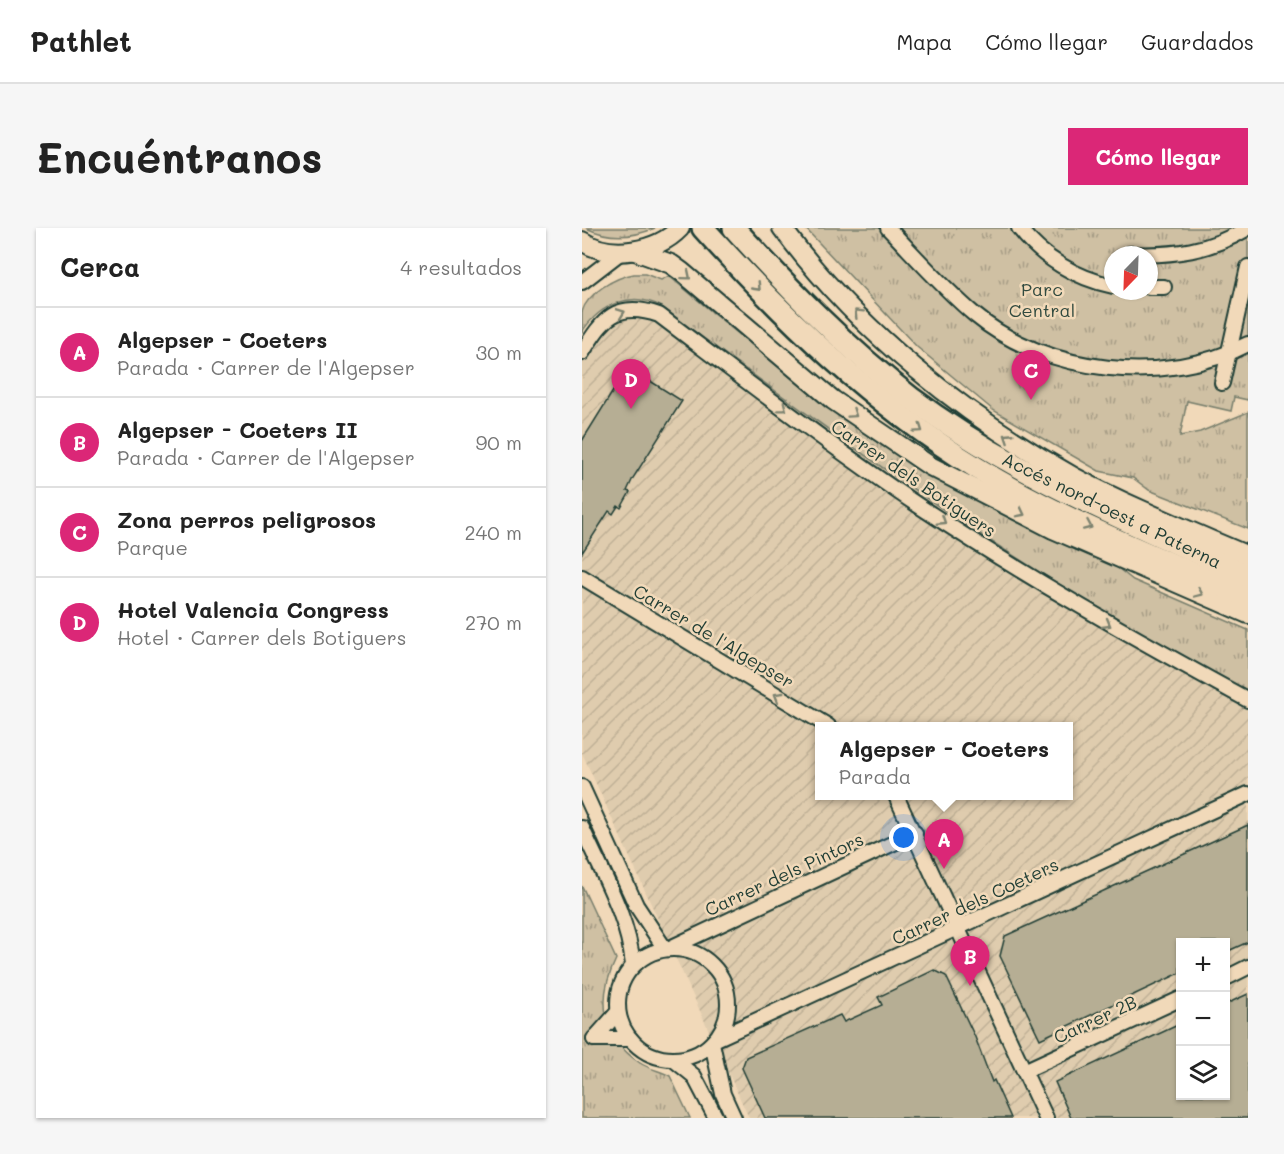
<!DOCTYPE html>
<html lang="es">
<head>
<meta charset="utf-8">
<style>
	body { margin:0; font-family:Mali,sans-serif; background:#f6f6f6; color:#222 }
	.controls { position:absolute; right:18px; bottom:18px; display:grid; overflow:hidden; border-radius:0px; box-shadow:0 2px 4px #0004 }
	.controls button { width:54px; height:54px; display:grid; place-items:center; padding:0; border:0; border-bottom:2px solid #e0e0e0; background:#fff; color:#222; font:30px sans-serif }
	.compass { position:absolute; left:522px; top:18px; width:54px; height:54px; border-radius:50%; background:#fff; box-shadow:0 2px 4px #0004; rotate:203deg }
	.you { position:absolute; left:322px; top:610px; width:21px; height:21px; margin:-15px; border:4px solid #fff; border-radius:50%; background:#1a73e8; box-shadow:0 0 0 9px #1a73e833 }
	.badge { display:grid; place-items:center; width:39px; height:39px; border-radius:50%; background:#db2777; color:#fff; font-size:20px; font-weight:700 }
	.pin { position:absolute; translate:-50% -50px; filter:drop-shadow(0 2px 3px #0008) }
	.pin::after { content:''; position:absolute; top:32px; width:21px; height:18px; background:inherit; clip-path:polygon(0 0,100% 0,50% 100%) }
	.popup { position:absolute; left:233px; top:494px; width:258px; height:78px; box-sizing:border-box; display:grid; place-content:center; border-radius:0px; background:#fff; filter:drop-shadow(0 2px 4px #0005); font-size:20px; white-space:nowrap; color:#767676 }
	.popup b { font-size:22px; color:#222 }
	.popup::after { content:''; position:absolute; left:50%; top:100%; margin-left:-12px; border:12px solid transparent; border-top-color:#fff }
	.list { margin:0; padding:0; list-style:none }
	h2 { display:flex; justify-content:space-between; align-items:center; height:78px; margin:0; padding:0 24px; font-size:26px }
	h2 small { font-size:20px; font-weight:400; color:#767676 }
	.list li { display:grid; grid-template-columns:39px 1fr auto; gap:18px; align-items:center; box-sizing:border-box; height:90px; padding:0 24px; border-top:2px solid #e0e0e0 }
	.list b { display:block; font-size:22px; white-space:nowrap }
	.list p { margin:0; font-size:20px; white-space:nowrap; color:#767676 }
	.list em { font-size:20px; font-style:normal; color:#767676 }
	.icon { flex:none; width:33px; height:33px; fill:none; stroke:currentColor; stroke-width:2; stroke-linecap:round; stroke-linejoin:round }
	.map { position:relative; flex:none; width:666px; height:890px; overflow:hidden; border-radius:0px }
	header { display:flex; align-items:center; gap:36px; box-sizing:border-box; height:84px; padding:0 30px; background:#fff; border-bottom:2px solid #e0e0e0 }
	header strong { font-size:28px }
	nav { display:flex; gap:33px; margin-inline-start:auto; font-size:21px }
	.intro { display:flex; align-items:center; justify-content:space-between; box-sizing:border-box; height:144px; padding:0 36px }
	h1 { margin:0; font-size:42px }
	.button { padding:15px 27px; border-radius:0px; background:#db2777; color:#fff; font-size:21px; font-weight:700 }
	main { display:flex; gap:36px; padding:0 36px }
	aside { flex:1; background:#fff; border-radius:0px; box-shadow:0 2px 4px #0004 }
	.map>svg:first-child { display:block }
</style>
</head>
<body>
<header>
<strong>Pathlet</strong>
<nav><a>Mapa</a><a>Cómo llegar</a><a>Guardados</a></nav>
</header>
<div class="intro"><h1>Encuéntranos</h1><a class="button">Cómo llegar</a></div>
<main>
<aside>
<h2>Cerca<small>4 resultados</small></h2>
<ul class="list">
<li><span class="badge">A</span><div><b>Algepser - Coeters</b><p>Parada · Carrer de l'Algepser</p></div><em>30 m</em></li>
<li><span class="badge">B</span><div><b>Algepser - Coeters II</b><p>Parada · Carrer de l'Algepser</p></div><em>90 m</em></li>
<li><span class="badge">C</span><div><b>Zona perros peligrosos</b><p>Parque</p></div><em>240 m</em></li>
<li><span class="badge">D</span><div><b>Hotel Valencia Congress</b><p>Hotel · Carrer dels Botiguers</p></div><em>270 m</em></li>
</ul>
</aside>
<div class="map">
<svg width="666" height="890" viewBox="0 0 666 890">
	<defs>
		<pattern id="industrial-furrows" width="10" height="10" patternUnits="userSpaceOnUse" patternTransform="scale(1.5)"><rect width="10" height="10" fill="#dfccae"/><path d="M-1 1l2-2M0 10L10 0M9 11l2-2" fill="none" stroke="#bfb096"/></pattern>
		<pattern id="grass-tufts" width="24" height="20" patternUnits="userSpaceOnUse" patternTransform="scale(1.5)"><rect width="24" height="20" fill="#cfc0a3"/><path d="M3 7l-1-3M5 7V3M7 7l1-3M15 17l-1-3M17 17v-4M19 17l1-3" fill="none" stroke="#a79d86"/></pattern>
	</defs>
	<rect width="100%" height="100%" fill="#f1d9b9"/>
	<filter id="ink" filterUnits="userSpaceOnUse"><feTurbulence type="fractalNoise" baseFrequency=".0167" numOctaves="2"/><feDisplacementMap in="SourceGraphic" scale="12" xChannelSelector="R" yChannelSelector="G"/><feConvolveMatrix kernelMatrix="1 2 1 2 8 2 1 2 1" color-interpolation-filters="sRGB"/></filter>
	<g filter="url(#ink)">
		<path fill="url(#industrial-furrows)" fill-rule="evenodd" d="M 59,48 L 362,269 L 666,445 L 666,890 L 167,890 L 0,525 L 0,120 L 20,83 ZM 238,498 L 487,498 L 487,568 L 238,568 ZM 598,714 L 644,714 L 644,868 L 598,868 Z"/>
		<g fill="url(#grass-tufts)" stroke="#777e6c" stroke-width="1.5" fill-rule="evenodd">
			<path d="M 4,0 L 73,0 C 50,10 27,11 4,0 Z"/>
			<path d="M 223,0 L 666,0 L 666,172 L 652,169 L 649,183 L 605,173 L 598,208 L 618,204 L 666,184 L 666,301 L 567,262 L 551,250 L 517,243 L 411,182 L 335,119 ZM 531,27 L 567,27 L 567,63 L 531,63 Z"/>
			<path d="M 52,46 L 63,46 L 79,52 L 87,48 L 226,164 L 344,245 L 452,300 L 527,333 L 551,352 L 666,402 L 666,463 C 456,356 268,220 80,79 C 50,62 18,76 0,104 C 0,98 0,90 0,84 C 5,65 34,49 52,46 Z"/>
			<path d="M 0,658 L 34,731 C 15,770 19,809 58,835 C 67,841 79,843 88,848 L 108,890 L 0,890 Z"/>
		</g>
		<g fill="#b6ae94" stroke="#1f3d34" stroke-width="1.5">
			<polygon points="46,139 100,173 51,250 45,263 48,264 39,280 36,278 31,286 27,283 0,325 0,213"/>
			<polygon points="666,597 666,714 644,724 644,714 598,714 598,745 458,811 418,728 423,708"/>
			<polygon points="352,742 364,748 393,809 410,854 412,852 429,890 183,890 160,840 164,829 258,787 262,794 300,777 296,769"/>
			<polygon points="666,766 666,890 489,890 473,854 598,796 598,867 644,867 644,776"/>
		</g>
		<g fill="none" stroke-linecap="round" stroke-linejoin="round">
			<defs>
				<g id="street">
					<path d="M 306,0 C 334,29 362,61 393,87 C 464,146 584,159 666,116"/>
					<path d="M 437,0 C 460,30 494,50 531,58"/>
					<path d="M 548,26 C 591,28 628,23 666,0"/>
					<polyline points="0,54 39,24"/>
					<polyline points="567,59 582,59"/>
					<path d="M 0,125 C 21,91 34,72 77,87 C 163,152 248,218 337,278 C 444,349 554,411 666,472"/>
					<polyline points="640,155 666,39"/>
					<polyline points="0,349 246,498"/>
					<polyline points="0,559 54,677 83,721"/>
					<polyline points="314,568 464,890"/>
					<path d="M 0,600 C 20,645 46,688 51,737"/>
					<polyline points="88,720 333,605"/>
					<circle cx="91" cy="776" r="55"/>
					<polyline points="644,750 666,739"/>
					<polyline points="12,811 48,811"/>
					<polyline points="12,811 36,784"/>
					<polyline points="134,811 666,566"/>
					<polyline points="130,815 141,866 152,890"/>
					<polyline points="91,831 112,848 134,890"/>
					<polyline points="442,843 598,771"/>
				</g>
				<g id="secondary">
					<path d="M 200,0 C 276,103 381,187 492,249 C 548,279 608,303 666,328"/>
					<path d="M 0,13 C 28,32 75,24 98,0"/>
					<polyline points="53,23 89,36 100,44 251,172 348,238 471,301 666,386"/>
				</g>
				<g id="primary">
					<path d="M 121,0 C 203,91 290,175 395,240 C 480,292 575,329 666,369"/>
					<path d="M 152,0 C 207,61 264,120 329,170 C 431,247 551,295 666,348"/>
				</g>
			</defs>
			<use href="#street" stroke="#1f3d34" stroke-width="18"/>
			<use href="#secondary" stroke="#1f3d34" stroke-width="22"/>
			<use href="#primary" stroke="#1f3d34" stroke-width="26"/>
			<use href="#street" stroke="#f1d9b9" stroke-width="14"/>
			<use href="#secondary" stroke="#f1d9b9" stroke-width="18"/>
			<use href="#primary" stroke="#f1d9b9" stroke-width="21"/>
		</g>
		<defs><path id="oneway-chevron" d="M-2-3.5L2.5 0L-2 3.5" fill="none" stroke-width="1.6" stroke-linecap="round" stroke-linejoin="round" transform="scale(1.5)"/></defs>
		<g stroke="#7d8370">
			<use href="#oneway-chevron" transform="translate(105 48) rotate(40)"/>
			<use href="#oneway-chevron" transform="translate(175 59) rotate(46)"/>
			<use href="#oneway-chevron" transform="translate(39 85) rotate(-20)"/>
			<use href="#oneway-chevron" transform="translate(276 85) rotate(-135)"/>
			<use href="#oneway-chevron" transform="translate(201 180) rotate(37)"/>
			<use href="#oneway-chevron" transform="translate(271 186) rotate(34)"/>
			<use href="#oneway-chevron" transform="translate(337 201) rotate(35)"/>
			<use href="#oneway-chevron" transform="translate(426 209) rotate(-147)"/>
			<use href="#oneway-chevron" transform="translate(439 285) rotate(27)"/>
			<use href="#oneway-chevron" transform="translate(360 293) rotate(33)"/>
			<use href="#oneway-chevron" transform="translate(506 298) rotate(24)"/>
			<use href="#oneway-chevron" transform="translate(617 365) rotate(24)"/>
			<use href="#oneway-chevron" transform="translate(525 396) rotate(30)"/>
			<use href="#oneway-chevron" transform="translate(196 468) rotate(-149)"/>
		</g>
	</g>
	<g text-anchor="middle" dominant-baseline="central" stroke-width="5" stroke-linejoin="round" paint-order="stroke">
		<g font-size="18" fill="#314a3f" stroke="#f1d9b9">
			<text x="460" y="61">Parc<tspan x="460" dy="21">Central</tspan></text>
		</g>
		<g font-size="18" fill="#1f3d34" stroke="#f1d9b9">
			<text transform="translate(332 250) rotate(34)">Carrer dels Botiguers</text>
			<text transform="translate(530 282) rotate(26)">Accés nord-oest a Paterna</text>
			<text transform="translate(132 408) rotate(31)">Carrer de l'Algepser</text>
			<text transform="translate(202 646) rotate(-25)">Carrer dels Pintors</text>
			<text transform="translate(393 673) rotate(-25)">Carrer dels Coeters</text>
			<text transform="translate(513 791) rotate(-25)">Carrer 2B</text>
		</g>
	</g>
</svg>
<div class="controls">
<button>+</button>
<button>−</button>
<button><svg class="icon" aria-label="layers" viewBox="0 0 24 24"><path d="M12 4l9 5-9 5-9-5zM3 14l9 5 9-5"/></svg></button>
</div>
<svg class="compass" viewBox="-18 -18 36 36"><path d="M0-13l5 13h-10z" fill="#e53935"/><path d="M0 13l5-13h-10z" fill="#767676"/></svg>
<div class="you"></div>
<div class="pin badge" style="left:362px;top:641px">A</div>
<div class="popup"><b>Algepser - Coeters</b>Parada</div>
<div class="pin badge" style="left:388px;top:758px">B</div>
<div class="pin badge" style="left:449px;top:172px">C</div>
<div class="pin badge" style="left:49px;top:181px">D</div>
</div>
</main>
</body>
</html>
